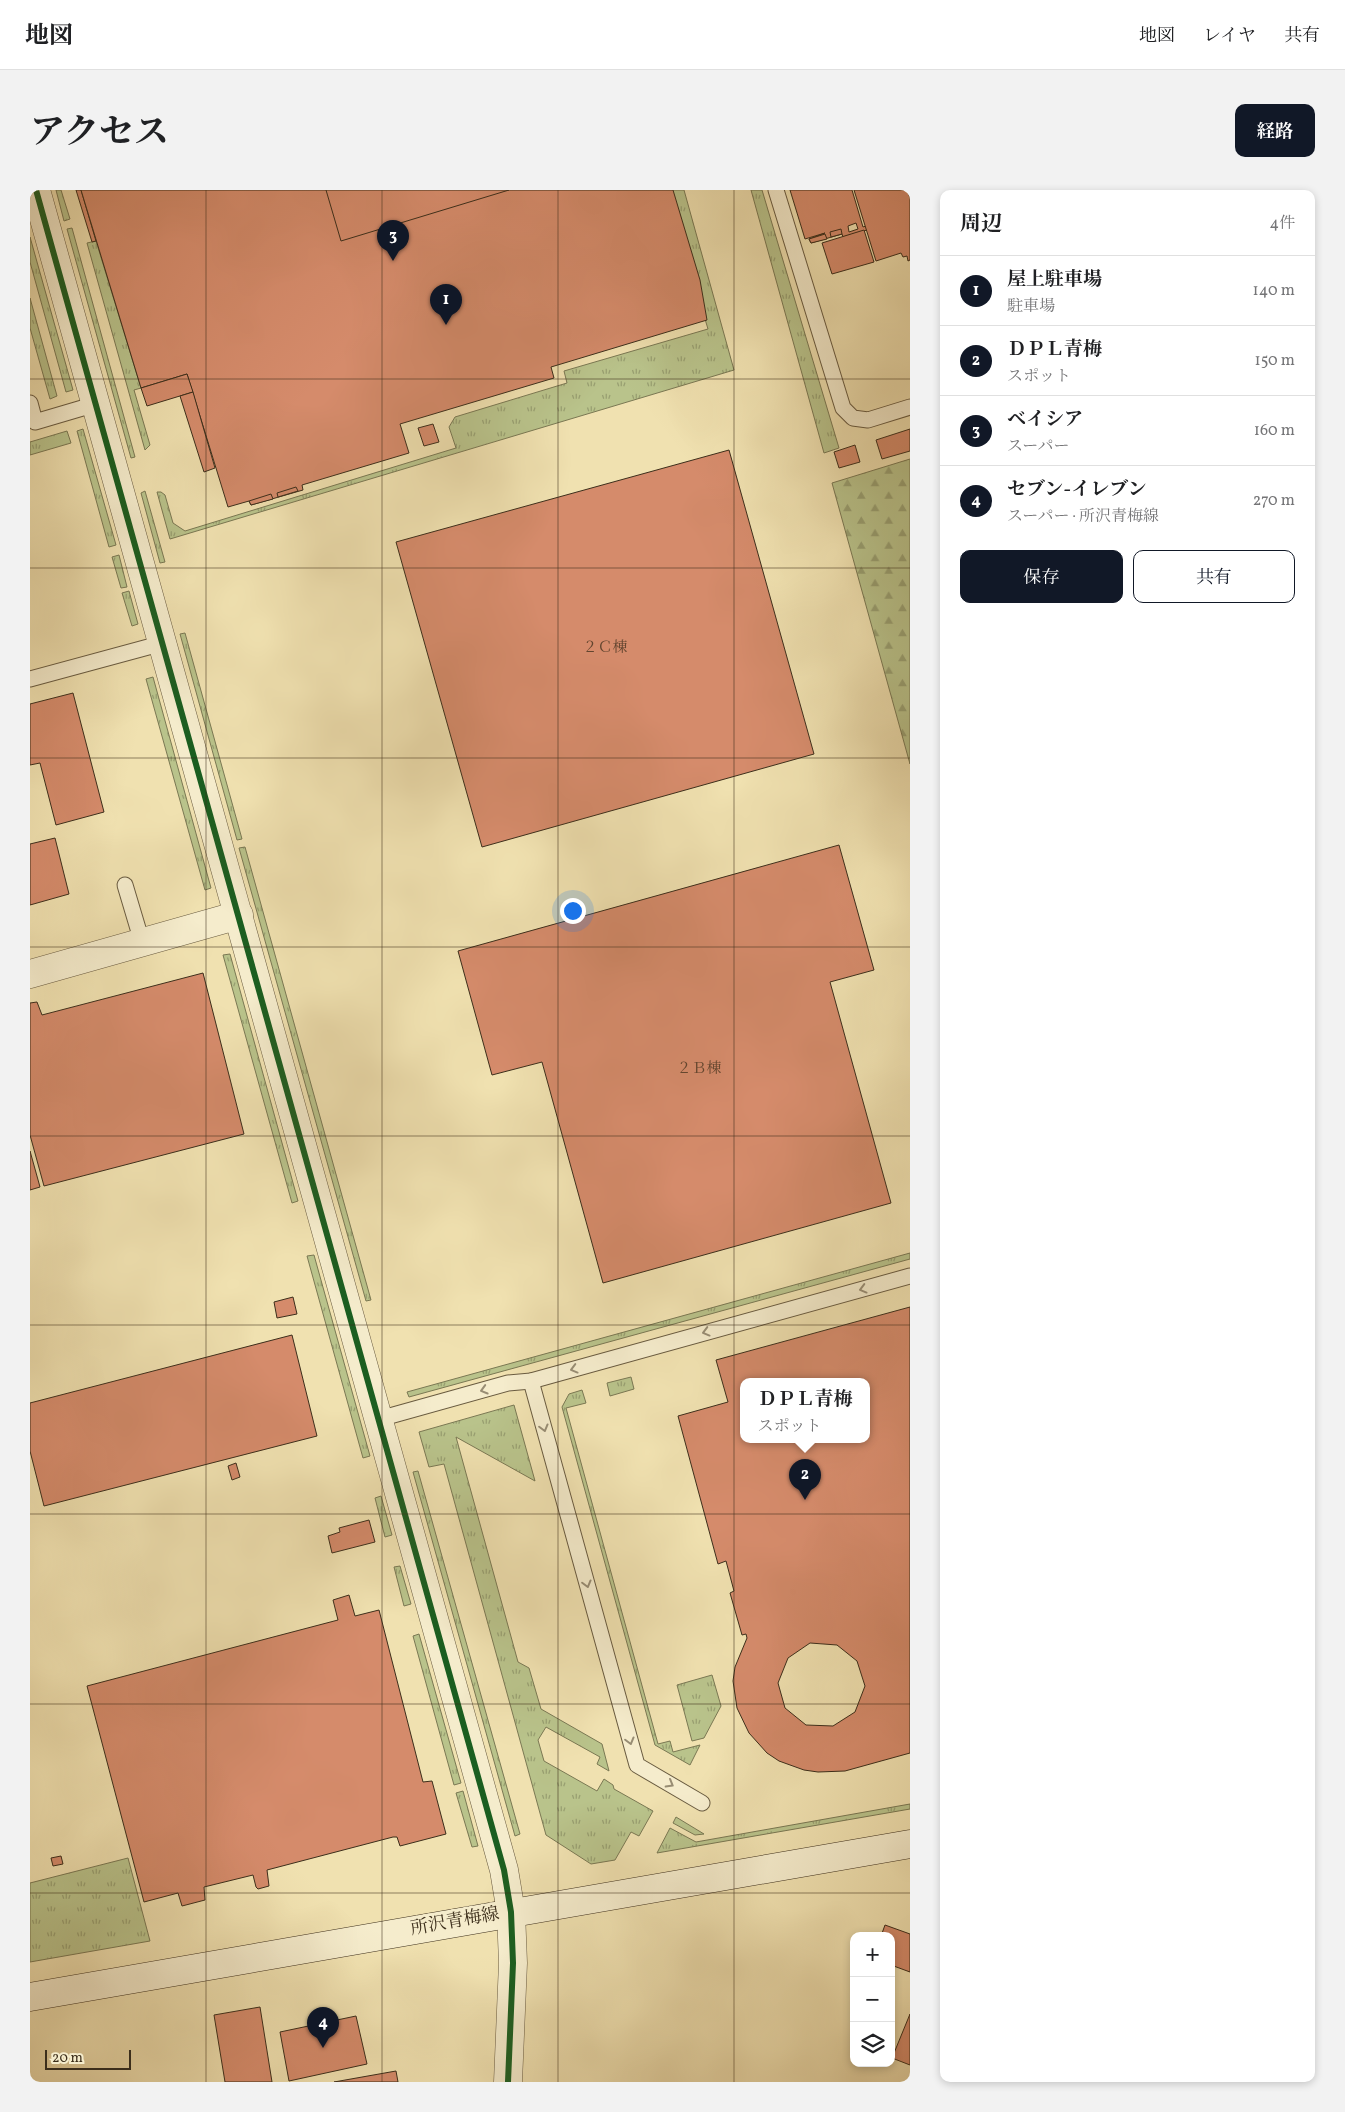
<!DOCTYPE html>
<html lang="ja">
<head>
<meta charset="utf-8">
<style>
	body { margin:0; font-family:Vollkorn,"Noto Serif JP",serif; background:#f2f2f2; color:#202124 }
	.controls { position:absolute; right:15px; bottom:15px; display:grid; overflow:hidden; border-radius:10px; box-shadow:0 2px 8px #0003 }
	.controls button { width:45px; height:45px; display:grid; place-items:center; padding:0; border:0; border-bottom:1px solid #e0e0e0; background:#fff; color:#202124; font:25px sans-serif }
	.scale { position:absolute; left:15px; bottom:12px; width:86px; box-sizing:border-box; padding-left:5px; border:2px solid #3c2e1b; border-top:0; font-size:14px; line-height:18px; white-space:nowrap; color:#3c2e1b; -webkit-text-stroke:4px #f5eccc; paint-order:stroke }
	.you { position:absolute; left:542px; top:720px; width:18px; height:18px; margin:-12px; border:4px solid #fff; border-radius:50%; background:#1a73e8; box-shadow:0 0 0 8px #1a73e833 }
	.badge { display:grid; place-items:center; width:32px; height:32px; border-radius:50%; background:#111827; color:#fff; font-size:16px; font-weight:700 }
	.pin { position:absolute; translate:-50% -41px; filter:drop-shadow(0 1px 2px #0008) }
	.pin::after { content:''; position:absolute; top:26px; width:18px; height:15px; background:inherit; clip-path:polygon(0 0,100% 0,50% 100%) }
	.popup { position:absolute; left:710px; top:1188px; width:130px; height:65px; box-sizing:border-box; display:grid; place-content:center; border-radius:10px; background:#fff; filter:drop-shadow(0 1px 4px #0005); font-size:16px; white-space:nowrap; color:#757577 }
	.popup b { font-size:19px; color:#202124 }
	.popup::after { content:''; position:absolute; left:50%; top:100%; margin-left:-10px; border:10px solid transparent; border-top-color:#fff }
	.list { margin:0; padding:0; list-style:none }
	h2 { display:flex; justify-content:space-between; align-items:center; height:65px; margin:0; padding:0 20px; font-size:21px }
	h2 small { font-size:16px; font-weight:400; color:#757577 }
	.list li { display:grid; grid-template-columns:32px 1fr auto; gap:15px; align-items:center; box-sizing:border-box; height:70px; padding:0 20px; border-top:1px solid #e0e0e0 }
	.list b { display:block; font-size:19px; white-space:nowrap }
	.list p { margin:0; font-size:16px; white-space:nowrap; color:#757577 }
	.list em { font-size:16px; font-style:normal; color:#757577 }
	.actions { display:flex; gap:10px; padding:15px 20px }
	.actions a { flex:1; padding:11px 0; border:1px solid #111827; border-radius:10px; text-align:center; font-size:18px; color:#111827 }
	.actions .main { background:#111827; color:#fff }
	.icon { flex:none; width:28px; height:28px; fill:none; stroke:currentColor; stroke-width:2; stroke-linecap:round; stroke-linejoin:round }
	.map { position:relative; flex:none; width:880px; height:1892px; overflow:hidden; border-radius:10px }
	header { display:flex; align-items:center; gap:30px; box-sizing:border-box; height:70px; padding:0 25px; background:#fff; border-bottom:1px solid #e0e0e0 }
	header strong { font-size:24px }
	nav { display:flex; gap:28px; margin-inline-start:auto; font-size:18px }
	.intro { display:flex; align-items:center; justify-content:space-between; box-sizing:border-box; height:120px; padding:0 30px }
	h1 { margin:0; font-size:35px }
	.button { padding:12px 22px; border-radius:10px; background:#111827; color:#fff; font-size:18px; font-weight:700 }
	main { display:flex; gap:30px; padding:0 30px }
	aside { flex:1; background:#fff; border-radius:10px; box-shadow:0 2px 8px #0003 }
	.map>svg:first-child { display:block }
</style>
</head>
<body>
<header>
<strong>地図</strong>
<nav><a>地図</a><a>レイヤ</a><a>共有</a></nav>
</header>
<div class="intro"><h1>アクセス</h1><a class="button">経路</a></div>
<main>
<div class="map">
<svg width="880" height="1892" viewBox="0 0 880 1892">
	<defs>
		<pattern id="grass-tufts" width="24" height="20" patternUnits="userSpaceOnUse" patternTransform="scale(1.25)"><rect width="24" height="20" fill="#b9c38b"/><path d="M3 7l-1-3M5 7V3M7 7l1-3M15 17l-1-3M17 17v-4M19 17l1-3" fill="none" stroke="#989f71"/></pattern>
		<pattern id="forest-firs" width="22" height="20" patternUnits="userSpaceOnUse" patternTransform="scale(1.25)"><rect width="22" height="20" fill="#b9c38b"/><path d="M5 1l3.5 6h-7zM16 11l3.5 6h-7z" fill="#989f71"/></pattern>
	</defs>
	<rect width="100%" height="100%" fill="#f0e1b0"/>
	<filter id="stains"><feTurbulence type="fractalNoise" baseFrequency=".004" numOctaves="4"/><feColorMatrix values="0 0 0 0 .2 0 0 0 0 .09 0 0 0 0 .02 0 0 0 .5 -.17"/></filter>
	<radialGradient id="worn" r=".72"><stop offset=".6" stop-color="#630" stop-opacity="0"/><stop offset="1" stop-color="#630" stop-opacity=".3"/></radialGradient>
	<g fill="url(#grass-tufts)" stroke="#7a7853">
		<polygon points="26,0 31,0 40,29 34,31"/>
		<polygon points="636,0 654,0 704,180 140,349 127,302 131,302 135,305 143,333 155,341 426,258 419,237 425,227 537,193 534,181 678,139"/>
		<polygon points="721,0 732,0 809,258 794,263"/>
		<polygon points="42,38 105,267 101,268 37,39"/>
		<polygon points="0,47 43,200 36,202 0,72"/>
		<polygon points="66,51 111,198 104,200 120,255 115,260 57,53"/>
		<polygon points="0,108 27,206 20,209 0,138"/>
		<polygon points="53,239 86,355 79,357 47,241"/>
		<polygon points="37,241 41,253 0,265 0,252"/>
		<polygon points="115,301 135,372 130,373 111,303"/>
		<polygon points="89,365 97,397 91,398 82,367"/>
		<polygon points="99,401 108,434 102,436 92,403"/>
		<polygon points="155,443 212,649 207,650 150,444"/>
		<polygon points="123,487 181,698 175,700 116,489"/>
		<polygon points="215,657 341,1110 336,1111 209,658"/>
		<polygon points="200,764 268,1011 262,1013 193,765"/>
		<polygon points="880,1063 880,1069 379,1207 377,1202"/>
		<polygon points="284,1065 340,1266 333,1268 277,1066"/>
		<polygon points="601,1187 604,1199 580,1206 577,1193"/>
		<polygon points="552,1200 556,1213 536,1218 628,1554 640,1551 643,1562 670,1555 660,1575 625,1555 532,1217 539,1204"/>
		<polygon points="484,1215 505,1291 426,1247 488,1472 499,1478 511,1519 572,1554 579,1581 567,1574 570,1567 516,1537 508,1550 514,1571 567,1601 574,1589 583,1595 584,1599 623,1621 609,1646 601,1642 585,1670 561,1674 516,1645 414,1274 399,1277 389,1242"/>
		<polygon points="388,1281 490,1644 485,1646 383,1282"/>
		<polygon points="351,1306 362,1345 355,1347 345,1308"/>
		<polygon points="370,1376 381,1414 374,1416 364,1377"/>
		<polygon points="389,1444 431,1593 424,1595 383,1446"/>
		<polygon points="682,1485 691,1516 674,1548 662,1551 647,1495"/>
		<polygon points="433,1601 448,1656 442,1657 426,1603"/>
		<polygon points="880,1614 880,1619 627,1663 640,1638 666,1652"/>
		<polygon points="646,1627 674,1644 665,1645 643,1633"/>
		<polygon points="98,1668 120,1751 0,1772 0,1693"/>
	</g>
	<polygon fill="url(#forest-firs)" stroke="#7a7853" points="880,269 880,574 802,293"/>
	<g fill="#d58b6b" stroke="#3c2e1b" fill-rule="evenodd">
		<polygon points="46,0 51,0 66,51 62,52"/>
		<polygon points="51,0 643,0 670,90 677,130 521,177 524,188 370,234 379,263 272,295 273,300 221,315 219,311 198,317 157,184 111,198"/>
		<polygon points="296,0 479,0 311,51"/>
		<path d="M 760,0 L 822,0 L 833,37 L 836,36 L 837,40 L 813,47 L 812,44 L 781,53 L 779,49 L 795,43 L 775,49 ZM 826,33 L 828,39 L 819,42 L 818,36 Z"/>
		<polygon points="824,0 877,0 880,8 880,70 878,71 877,66 873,67 871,63 846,71"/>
		<polygon points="811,39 812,44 801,47 800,42"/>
		<polygon points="834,40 844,72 802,84 792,53"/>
		<polygon points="795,44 797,49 781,53 779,49"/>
		<polygon points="157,184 163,202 117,216 111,198"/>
		<polygon points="163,202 185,278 174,282 150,206"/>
		<polygon points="403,234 409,252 394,256 388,238"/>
		<polygon points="880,239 880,261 852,269 846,250"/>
		<polygon points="825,255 830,272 809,278 804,262"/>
		<polygon points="699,260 784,564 452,657 366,352"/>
		<polygon points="266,297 268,301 248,307 247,303"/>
		<polygon points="241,304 243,309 221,315 219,311"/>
		<polygon points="43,503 74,622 26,635 10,573 0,575 0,514"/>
		<polygon points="25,648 39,704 0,715 0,654"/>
		<polygon points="809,655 844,780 800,792 861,1013 573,1093 512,872 462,885 428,761"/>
		<polygon points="173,783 214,944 14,996 0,945 0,813 7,812 12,825"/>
		<polygon points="0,961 10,997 0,1000"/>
		<polygon points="263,1107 267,1124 247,1128 244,1112"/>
		<path d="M 880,1117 L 880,1563 L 815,1581 L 788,1582 L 774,1580 L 749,1571 L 737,1563 L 719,1543 L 707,1518 L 703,1491 L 705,1477 L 717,1448 L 716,1444 L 712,1445 L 700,1403 L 704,1401 L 696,1371 L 688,1374 L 648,1226 L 698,1212 L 686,1170 ZM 714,1191 L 836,1191 L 836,1249 L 714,1249 ZM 780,1453 L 807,1455 L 827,1471 L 835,1496 L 825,1522 L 803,1536 L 776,1535 L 755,1518 L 748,1493 L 758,1468 Z"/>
		<polygon points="262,1145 287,1246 14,1316 0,1261 0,1213"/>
		<polygon points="206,1273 210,1287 202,1290 198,1276"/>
		<polygon points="339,1330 345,1352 302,1363 298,1346 310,1342 309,1338"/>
		<polygon points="319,1405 325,1426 349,1420 393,1592 402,1591 416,1644 370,1656 367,1647 363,1647 237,1680 239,1696 228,1699 226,1697 223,1685 174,1697 175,1710 152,1716 148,1703 114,1712 57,1496 308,1430 303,1410"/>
		<polygon points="31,1666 33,1674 23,1676 21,1668"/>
		<polygon points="855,1735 880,1744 880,1782 861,1775 861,1746 851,1746"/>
		<polygon points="230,1817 242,1892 195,1892 184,1825"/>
		<polygon points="880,1824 880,1875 862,1868"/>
		<polygon points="326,1826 337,1874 259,1891 250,1842"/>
		<polygon points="366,1881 368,1892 304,1892"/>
	</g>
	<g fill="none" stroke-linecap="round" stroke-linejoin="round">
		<defs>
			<g id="service">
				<polyline points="746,0 813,218 823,228 838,230 880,217"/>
				<polyline points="0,213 5,232 66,214"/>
				<polyline points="0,489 133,453"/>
				<polyline points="95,695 112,752"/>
				<polyline points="501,1191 607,1575 672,1613"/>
				<polyline points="349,1229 478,1193 501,1191 880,1086"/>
			</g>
			<polyline id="minor" points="0,784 209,725"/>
			<polyline id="tertiary" points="6,0 474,1680 481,1722 483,1773 478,1892"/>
			<polyline id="secondary" points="0,1807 880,1654"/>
		</defs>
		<use href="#service" stroke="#695b40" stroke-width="17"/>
		<use href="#minor" stroke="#695b40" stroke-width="29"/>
		<use href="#tertiary" stroke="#695b40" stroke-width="29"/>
		<use href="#secondary" stroke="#3c2e1b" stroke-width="29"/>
		<use href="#service" stroke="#f5eccc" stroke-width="15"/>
		<use href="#minor" stroke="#f5eccc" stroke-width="28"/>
		<use href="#tertiary" stroke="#f5eccc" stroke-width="28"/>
		<use href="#secondary" stroke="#f5eccc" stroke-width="28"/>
		<defs>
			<polyline id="cycleway" points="6,0 474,1680 481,1722 483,1773 478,1892"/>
		</defs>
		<use href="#cycleway" stroke="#f5eccc" stroke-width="9"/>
		<use href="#cycleway" stroke="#1b5e20" stroke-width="6"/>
	</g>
	<defs><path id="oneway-chevron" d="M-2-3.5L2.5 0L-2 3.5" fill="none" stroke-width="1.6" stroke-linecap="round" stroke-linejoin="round" transform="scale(1.25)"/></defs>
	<g stroke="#988d74">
		<use href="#oneway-chevron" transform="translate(833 1099) rotate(165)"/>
		<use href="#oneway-chevron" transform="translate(676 1142) rotate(165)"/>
		<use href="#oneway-chevron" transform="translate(544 1179) rotate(165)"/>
		<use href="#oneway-chevron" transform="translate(454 1200) rotate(164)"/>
		<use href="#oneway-chevron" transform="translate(514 1238) rotate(75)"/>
		<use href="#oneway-chevron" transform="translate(557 1394) rotate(75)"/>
		<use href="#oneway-chevron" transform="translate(600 1551) rotate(75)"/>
		<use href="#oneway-chevron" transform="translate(640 1594) rotate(30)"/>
	</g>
	<path fill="none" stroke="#3c2e1b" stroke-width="1" stroke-opacity="0.55" d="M 176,0 L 176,1892M 352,0 L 352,1892M 528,0 L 528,1892M 704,0 L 704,1892M 0,189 L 880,189M 0,378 L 880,378M 0,568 L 880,568M 0,757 L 880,757M 0,946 L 880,946M 0,1135 L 880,1135M 0,1324 L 880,1324M 0,1514 L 880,1514M 0,1703 L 880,1703"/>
	<g text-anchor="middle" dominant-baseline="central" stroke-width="5" stroke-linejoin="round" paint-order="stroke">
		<g font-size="15" fill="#62452f">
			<text x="575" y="458">２Ｃ棟</text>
			<text x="669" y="879">２Ｂ棟</text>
		</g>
		<g font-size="18" fill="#3c2e1b" stroke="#f5eccc">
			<text transform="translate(425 1732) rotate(-10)">所沢青梅線</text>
		</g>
	</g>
	<rect width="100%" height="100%" filter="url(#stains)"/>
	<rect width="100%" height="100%" fill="url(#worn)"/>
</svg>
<div class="controls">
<button>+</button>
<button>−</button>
<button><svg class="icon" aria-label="layers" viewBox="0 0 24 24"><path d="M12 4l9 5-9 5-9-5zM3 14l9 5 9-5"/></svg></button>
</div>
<div class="scale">20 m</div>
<div class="you"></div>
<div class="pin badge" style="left:416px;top:135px">1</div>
<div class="pin badge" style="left:775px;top:1310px">2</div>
<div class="popup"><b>ＤＰＬ青梅</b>スポット</div>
<div class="pin badge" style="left:363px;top:71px">3</div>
<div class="pin badge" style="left:293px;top:1858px">4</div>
</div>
<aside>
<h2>周辺<small>4件</small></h2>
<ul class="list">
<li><span class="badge">1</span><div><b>屋上駐車場</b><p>駐車場</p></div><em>140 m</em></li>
<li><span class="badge">2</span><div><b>ＤＰＬ青梅</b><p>スポット</p></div><em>150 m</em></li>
<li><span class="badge">3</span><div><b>ベイシア</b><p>スーパー</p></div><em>160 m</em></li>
<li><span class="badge">4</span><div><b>セブン-イレブン</b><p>スーパー · 所沢青梅線</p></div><em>270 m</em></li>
</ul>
<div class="actions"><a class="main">保存</a><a>共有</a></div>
</aside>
</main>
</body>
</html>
